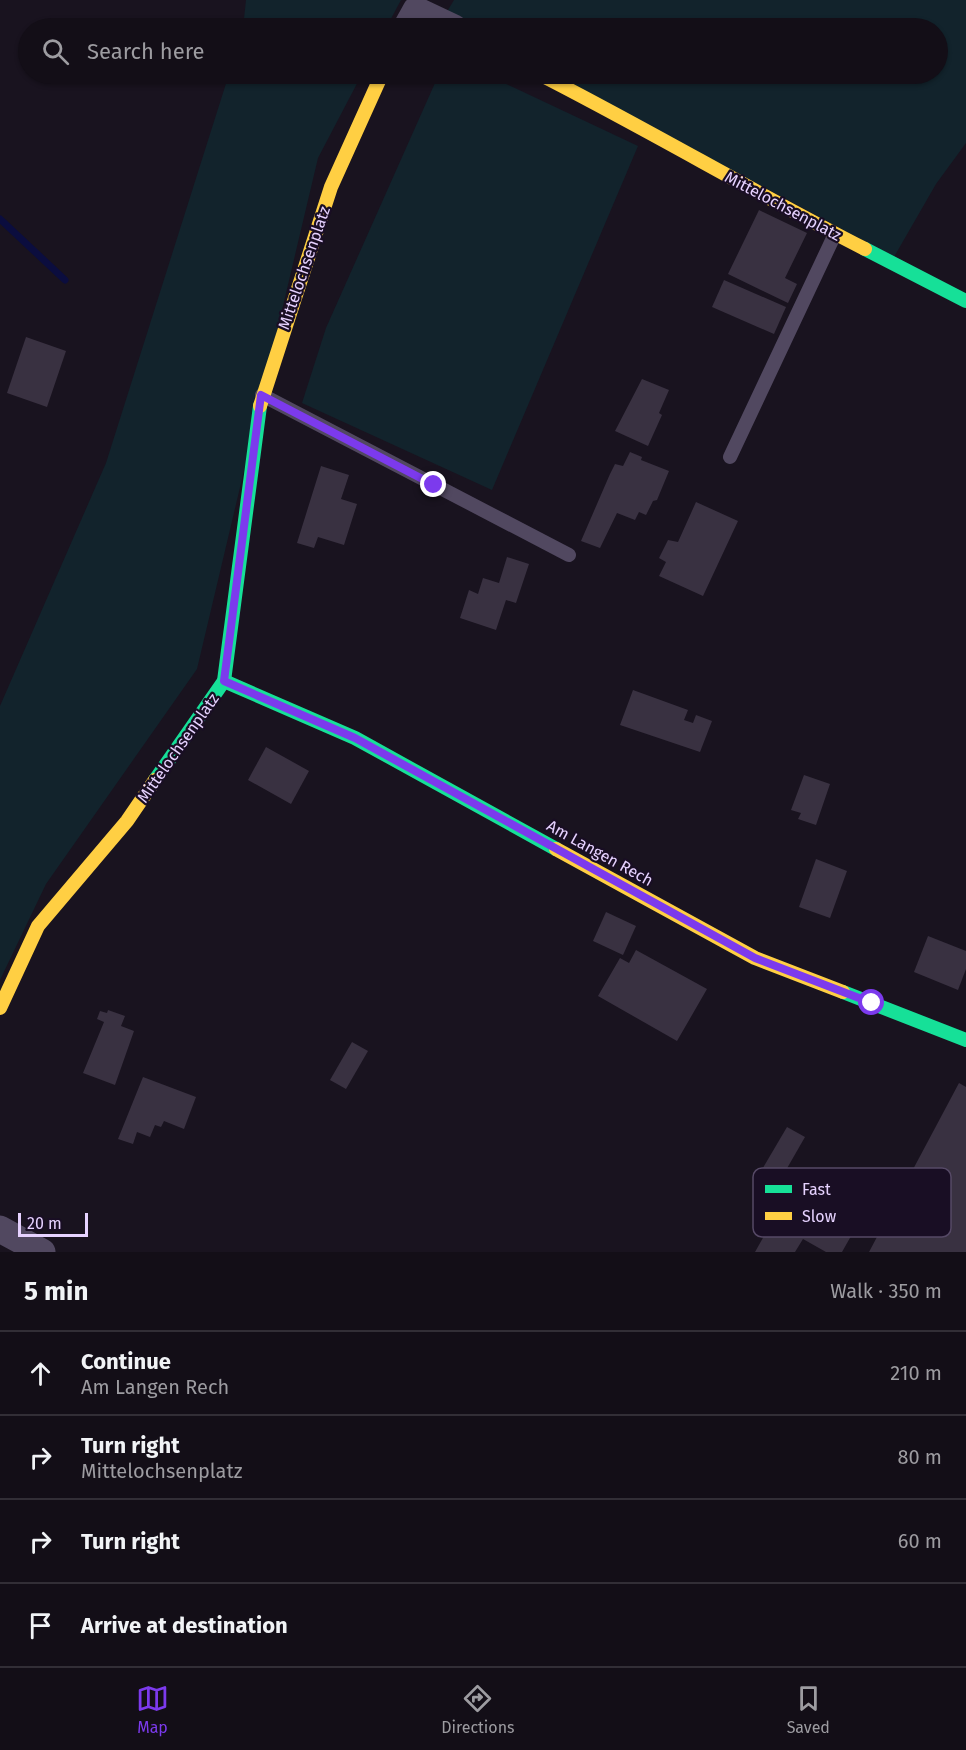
<!DOCTYPE html>
<html lang="en">
<head>
<meta charset="utf-8">
<style>
	body { margin:0; font-family:"Fira Sans",sans-serif; background:#1c1720; color:#f1f3f6 }
	.scale { position:absolute; left:18px; bottom:15px; width:70px; box-sizing:border-box; padding-left:6px; border:3px solid #e6d2ff; border-top:0; font-size:16px; line-height:21px; white-space:nowrap; color:#e6d2ff; -webkit-text-stroke:4px #190e24; paint-order:stroke }
	.stop { position:absolute; width:18px; height:18px; margin:-14px; border:4px solid #7c3aed; border-radius:50%; background:#fff }
	.stop.end { background:#7c3aed; border-color:#fff; box-shadow:0 2px 6px #0008 }
	.list { margin:0; padding:0; list-style:none }
	h2 { display:flex; justify-content:space-between; align-items:center; height:78px; margin:0; padding:0 24px; font-size:26px }
	h2 small { font-size:20px; font-weight:400; color:#9d9ca1 }
	.list li { display:grid; grid-template-columns:39px 1fr auto; gap:18px; align-items:center; box-sizing:border-box; height:84px; padding:0 24px; border-top:2px solid #322e36 }
	.list b { display:block; font-size:22px; white-space:nowrap }
	.list p { margin:0; font-size:20px; white-space:nowrap; color:#9d9ca1 }
	.list em { font-size:20px; font-style:normal; color:#9d9ca1 }
	.icon { flex:none; width:33px; height:33px; fill:none; stroke:currentColor; stroke-width:2; stroke-linecap:round; stroke-linejoin:round }
	.map { position:relative; flex:none; width:966px; height:1252px; overflow:hidden }
	.search { position:absolute; background:#130e17; box-shadow:0 2px 4px #0004; left:18px; right:18px; top:18px; height:66px; display:flex; align-items:center; gap:15px; box-sizing:border-box; padding:0 21px; border-radius:33px; color:#9d9ca1; font-size:22px }
	.sheet { height:414px; background:#130e17 }
	nav { display:flex; justify-content:space-around; align-items:center; box-sizing:border-box; height:84px; border-top:2px solid #322e36; background:#130e17; font-size:16px; color:#9d9ca1 }
	nav a { display:grid; justify-items:center; gap:3px }
	nav .on { color:#7c3aed }
	.map>svg:first-child { display:block }
</style>
</head>
<body>
<div class="map">
<svg width="966" height="1252" viewBox="0 0 966 1252">
	<rect width="100%" height="100%" fill="#19131f"/>
	<g fill="#12232c">
		<polygon points="246,0 401,0 386,28 243,28"/>
		<polygon points="454,0 966,0 966,143 936,184 894,257 553,74 938,74 938,28 469,28 445,15"/>
		<polygon points="229,74 362,74 318,158 197,669 46,884 0,980 0,706 106,463"/>
		<polygon points="439,74 485,74 638,146 492,490 302,403 326,328"/>
	</g>
	<g fill="none" stroke-linecap="round" stroke-linejoin="round">
		<polyline stroke="#0b0d3e" stroke-width="7" points="0,219 65,280"/>
	</g>
	<g fill="#393141">
		<polygon points="759,210 807,233 785,278 797,284 788,303 728,274"/>
		<polygon points="724,280 786,307 774,334 712,307"/>
		<polygon points="26,337 66,351 47,407 7,393"/>
		<polygon points="642,379 669,390 659,413 662,415 648,446 615,431"/>
		<polygon points="630,452 642,457 641,460 669,471 657,500 653,501 646,515 639,512 635,520 617,513 600,548 581,541 610,474 615,464 623,466"/>
		<polygon points="321,466 349,475 341,499 357,504 344,545 318,537 314,548 297,543"/>
		<polygon points="696,502 738,521 703,596 659,576 666,562 659,558 668,540 678,542"/>
		<polygon points="507,557 529,564 516,603 506,600 496,630 460,618 469,590 478,594 483,578 499,583"/>
		<polygon points="633,690 688,710 684,720 693,723 696,715 712,721 700,752 620,725"/>
		<polygon points="266,747 309,771 291,804 248,780"/>
		<polygon points="804,775 830,784 816,825 798,819 801,813 791,810"/>
		<polygon points="816,859 847,871 830,918 799,907"/>
		<polygon points="606,912 636,926 623,955 593,941"/>
		<polygon points="928,936 966,951 966,969 958,990 914,972"/>
		<polygon points="636,950 707,989 677,1041 598,996 620,958 629,963"/>
		<polygon points="108,1010 125,1016 121,1026 134,1031 115,1085 83,1073 104,1022 97,1019 100,1011 107,1013"/>
		<polygon points="352,1042 368,1051 346,1089 330,1080"/>
		<polygon points="143,1077 196,1097 184,1129 164,1121 161,1127 155,1125 150,1137 137,1132 133,1144 118,1139"/>
		<polygon points="959,1083 966,1087 966,1252 869,1252"/>
		<polygon points="787,1127 805,1137 778,1184 760,1173"/>
		<polygon points="832,1186 868,1206 842,1252 826,1252 803,1239 795,1252 755,1252 786,1197 817,1214"/>
	</g>
	<g fill="none" stroke-linecap="round" stroke-linejoin="round">
		<g stroke="#514860" stroke-width="14">
			<polyline points="262,395 569,555"/>
			<polyline points="730,457 835,234"/>
		</g>
		<g stroke="#514860" stroke-width="27">
			<polyline points="406,28 416,10 454,28"/>
			<polyline points="0,1229 42,1252"/>
		</g>
		<g stroke="#16e098" stroke-width="14">
			<polyline points="865,249 966,301"/>
			<polyline points="224,681 355,738 556,849"/>
			<polyline points="155,780 224,681 260,406"/>
			<polyline points="843,992 966,1040"/>
		</g>
		<g stroke="#ffcf43" stroke-width="14">
			<path d="M 539,74 C 649,130 755,193 865,249"/>
			<polyline points="260,406 331,187 382,74"/>
			<polyline points="556,849 755,958 843,992"/>
			<polyline points="0,1008 38,926 127,821 155,780"/>
		</g>
	</g>
	<g fill="none" stroke-linecap="round" stroke-linejoin="round">
		<polyline stroke="#7c3aed" stroke-width="8" points="434,485 261,395 224,681 355,738 755,958 872,1003"/>
	</g>
	<g text-anchor="middle" dominant-baseline="central" stroke-width="4.5" stroke-linejoin="round" paint-order="stroke">
		<g font-size="16" fill="#e6d2ff" stroke="#190e24">
			<text transform="translate(783 206) rotate(28)">Mittelochsenplatz</text>
			<text transform="translate(304 268) rotate(-71)">Mittelochsenplatz</text>
			<text transform="translate(178 748) rotate(-55)">Mittelochsenplatz</text>
			<text transform="translate(600 853) rotate(29)">Am Langen Rech</text>
		</g>
	</g>
	<rect x="753" y="1168" width="198" height="69" rx="9" fill="#190e24" stroke="#564966" stroke-width="1.5"/>
	<rect x="765" y="1185" width="27" height="8" fill="#16e098"/>
	<rect x="765" y="1212" width="27" height="8" fill="#ffcf43"/>
	<g font-size="16" fill="#e6d2ff">
		<text x="802" y="1195">Fast</text>
		<text x="802" y="1222">Slow</text>
	</g>
</svg>
<div class="scale">20 m</div>
<div class="stop" style="left:872px;top:1003px"></div>
<div class="stop end" style="left:434px;top:485px"></div>
<div class="search"><svg class="icon" aria-label="search" viewBox="0 0 24 24"><circle cx="10" cy="10" r="6"/><path d="M15 15l6 6"/></svg>Search here</div>
</div>
<section class="sheet">
<h2>5 min<small>Walk · 350 m</small></h2>
<ul class="list">
<li><svg class="icon" aria-label="ahead" viewBox="0 0 24 24"><path d="M12 20V5M6 11l6-6 6 6"/></svg><div><b>Continue</b><p>Am Langen Rech</p></div><em>210 m</em></li>
<li><svg class="icon" aria-label="right" viewBox="0 0 24 24"><path d="M7 20v-9h11M14 6l5 5-5 5"/></svg><div><b>Turn right</b><p>Mittelochsenplatz</p></div><em>80 m</em></li>
<li><svg class="icon" aria-label="right" viewBox="0 0 24 24"><path d="M7 20v-9h11M14 6l5 5-5 5"/></svg><div><b>Turn right</b></div><em>60 m</em></li>
<li><svg class="icon" aria-label="arrive" viewBox="0 0 24 24"><path d="M6 21V4h12l-3 4 3 4H6"/></svg><div><b>Arrive at destination</b></div></li>
</ul>
</section>
<nav>
<a class="on"><svg class="icon" aria-label="map" viewBox="0 0 24 24"><path d="M3 6l6-2 6 2 6-2v14l-6 2-6-2-6 2zM9 4v14M15 6v14"/></svg>Map</a>
<a><svg class="icon" aria-label="directions" viewBox="0 0 24 24"><path d="M12 3l9 9-9 9-9-9zM9 14v-3h6M13 9l2 2-2 2"/></svg>Directions</a>
<a><svg class="icon" aria-label="saved" viewBox="0 0 24 24"><path d="M7 4h10v16l-5-4-5 4z"/></svg>Saved</a>
</nav>
</body>
</html>
